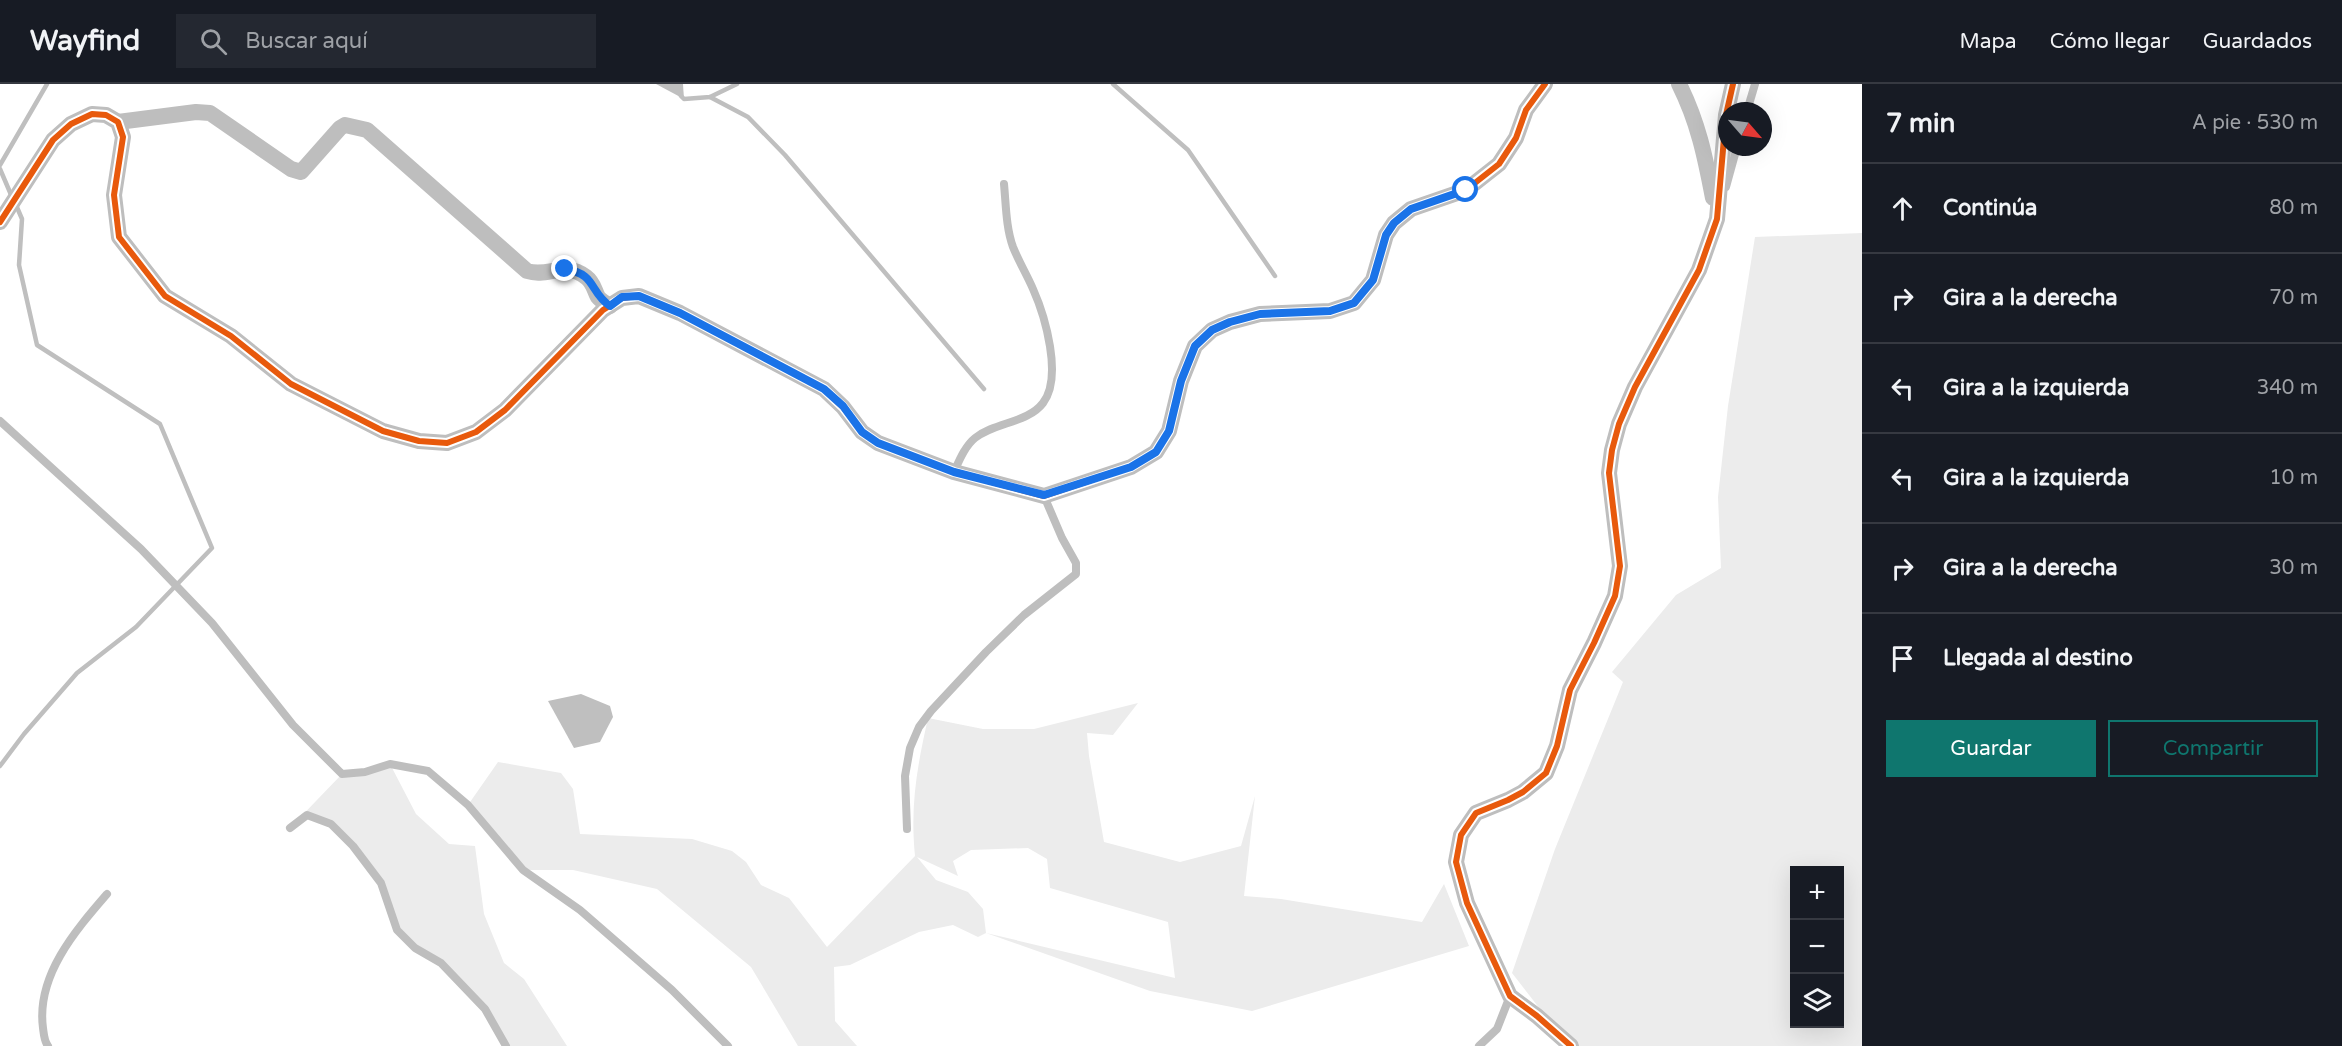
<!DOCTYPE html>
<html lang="es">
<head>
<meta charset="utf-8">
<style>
	body { margin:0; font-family:"Varela Round",sans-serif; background:#242831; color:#f1f3f6 }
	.controls { position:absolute; right:18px; bottom:18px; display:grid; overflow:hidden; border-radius:0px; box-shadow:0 6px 24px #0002 }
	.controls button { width:54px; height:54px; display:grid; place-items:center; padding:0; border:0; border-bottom:2px solid #363941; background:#171b24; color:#f1f3f6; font:30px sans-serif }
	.compass { position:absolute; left:1718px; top:18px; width:54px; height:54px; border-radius:50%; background:#171b24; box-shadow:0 6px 24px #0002; rotate:118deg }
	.stop { position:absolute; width:18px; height:18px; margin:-14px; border:4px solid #1a73e8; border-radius:50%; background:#fff }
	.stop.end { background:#1a73e8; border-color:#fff; box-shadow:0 2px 6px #0008 }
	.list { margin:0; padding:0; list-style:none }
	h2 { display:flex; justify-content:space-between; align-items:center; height:78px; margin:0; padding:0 24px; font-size:26px }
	h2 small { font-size:20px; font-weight:400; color:#9ea1a6 }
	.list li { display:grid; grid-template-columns:39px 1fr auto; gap:18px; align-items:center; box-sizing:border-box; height:90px; padding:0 24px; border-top:2px solid #363941 }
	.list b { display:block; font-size:22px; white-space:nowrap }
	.list em { font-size:20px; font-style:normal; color:#9ea1a6 }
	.actions { display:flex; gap:12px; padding:18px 24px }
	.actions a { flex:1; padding:14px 0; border:2px solid #0f766e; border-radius:0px; text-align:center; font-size:21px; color:#0f766e }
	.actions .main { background:#0f766e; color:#fff }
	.icon { flex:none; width:33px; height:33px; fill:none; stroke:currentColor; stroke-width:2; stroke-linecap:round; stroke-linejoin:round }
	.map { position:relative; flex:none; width:1862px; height:962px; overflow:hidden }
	header { display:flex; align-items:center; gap:36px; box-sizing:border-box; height:84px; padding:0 30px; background:#171b24; border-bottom:2px solid #363941 }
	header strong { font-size:28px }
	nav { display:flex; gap:33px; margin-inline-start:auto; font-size:21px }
	.search { width:420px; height:54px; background:#242831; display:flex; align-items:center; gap:15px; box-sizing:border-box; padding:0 21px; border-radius:0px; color:#9ea1a6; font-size:22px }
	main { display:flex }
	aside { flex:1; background:#171b24 }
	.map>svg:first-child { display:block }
</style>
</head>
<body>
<header>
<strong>Wayfind</strong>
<div class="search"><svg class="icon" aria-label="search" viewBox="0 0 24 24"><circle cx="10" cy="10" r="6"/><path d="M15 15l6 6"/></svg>Buscar aquí</div>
<nav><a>Mapa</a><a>Cómo llegar</a><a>Guardados</a></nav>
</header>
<main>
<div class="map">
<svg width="1862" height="962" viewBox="0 0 1862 962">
	<rect width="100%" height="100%" fill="#fff"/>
	<g fill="#ececec" fill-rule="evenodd">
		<path d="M 1862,149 L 1862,962 L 1579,962 L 1540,925 L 1512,889 L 1555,765 L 1623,598 L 1612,588 L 1676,511 L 1721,484 L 1718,413 L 1728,322 L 1755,153 ZM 1794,786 L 1840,786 L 1840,940 L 1794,940 Z"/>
		<path d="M 1138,619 L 1113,651 L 1087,649 L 1089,672 L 1104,758 L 1180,778 L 1241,762 L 1255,712 L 1244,812 L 1281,815 L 1422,838 L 1444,800 L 1469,862 L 1252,927 L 1150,907 L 986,849 L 978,853 L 953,841 L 919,848 L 850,881 L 834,883 L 835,937 L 857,962 L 798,962 L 751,883 L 657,805 L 573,786 L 523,786 L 468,721 L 498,678 L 561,689 L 573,705 L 580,750 L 692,755 L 732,767 L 746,778 L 761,801 L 789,814 L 827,863 L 915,772 C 910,722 917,683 928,634 L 983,645 L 1034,645 ZM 1028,764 L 1047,775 L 1050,804 L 1168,838 L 1175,894 L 986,849 L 983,825 L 968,808 L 936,796 L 917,773 L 958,792 L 953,777 L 971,766 Z"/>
		<polygon points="390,680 416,730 449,760 475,762 484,830 504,879 524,895 567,962 506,962 485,925 441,879 397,846 381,799 331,740 308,731 290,744 342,690"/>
	</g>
	<g fill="#bfbfbf">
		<polygon points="656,0 683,0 684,15"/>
		<polygon points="581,610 610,622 613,633 600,658 574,664 548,617"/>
	</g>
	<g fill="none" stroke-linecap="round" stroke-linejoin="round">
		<g stroke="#bfbfbf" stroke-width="4.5">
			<polyline points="1113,0 1188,66 1275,192"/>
			<polyline points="681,12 684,15 710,13 737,0"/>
			<polyline points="710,13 748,33 785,71 984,305"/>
			<polyline points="0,81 47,0"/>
			<polyline points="0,85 12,113"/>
			<polyline points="0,682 24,650 77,589 136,543 212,464 160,340 37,261 19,181 22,135 16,121"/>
		</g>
		<g stroke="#bebebe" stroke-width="8">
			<polyline points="1747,27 1755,0"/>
			<polyline points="1726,103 1737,63"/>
			<polyline points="0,337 141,465 212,539 293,641 342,690 365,688 390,680 428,687 468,721 523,786 580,826 672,906 728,962"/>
			<path d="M 954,388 C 959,377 965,362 975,354 C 995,338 1028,339 1043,319 C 1063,293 1045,232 1033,205 C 1027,191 1019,178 1013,163 C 1006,144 1006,121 1004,100"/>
			<polyline points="290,744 307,731 331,740 353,762 381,799 397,846 415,864 441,879 485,925 506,962"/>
			<polyline points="907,745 905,692 910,664 919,643 931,627 986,568 1024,531 1076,490 1076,479 1062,454 1044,412"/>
			<path d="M 48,962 C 44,957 44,951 43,944 C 36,892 75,847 107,810"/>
			<polyline points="1479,962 1497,945 1510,912"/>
		</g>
		<g stroke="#bebebe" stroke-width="16">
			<path d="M 1679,0 C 1698,38 1705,72 1713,114"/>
			<path d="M 118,38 L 196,28 L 210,29 L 291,85 L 301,88 L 340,44 L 345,41 L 367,46 L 527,187 C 549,194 563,176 586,193 C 594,199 594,206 598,213 C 601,217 606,219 610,222"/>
			<polyline points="0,138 53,56 71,40 92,30 106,31 118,38 123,53 114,111 119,153 165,212 231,252 291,300 383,347 419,357 447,359 476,348 505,326 603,226 622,214 639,212 680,229 824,305 843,323 862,348 878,359 954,388 1044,412 1131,383 1156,368 1169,347 1181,297 1195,262 1212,246 1230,238 1260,230 1330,227 1354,219 1373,196 1386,151 1394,139 1411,125 1466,106 1499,80 1516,54 1526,26 1545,0"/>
			<polyline points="1571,962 1537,932 1510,912 1467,819 1456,778 1461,751 1476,729 1508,716 1523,708 1546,689 1557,662 1570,606 1594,559 1615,512 1620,482 1609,389 1612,366 1619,340 1635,303 1699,186 1717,135 1726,31 1733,0"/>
		</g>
		<defs>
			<g id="cycleway">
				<polyline points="0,138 53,56 71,40 92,30 106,31 118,38 123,53 114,111 119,153 165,212 231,252 291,300 383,347 419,357 447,359 476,348 505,326 603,226 622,214 639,212 680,229 824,305 843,323 862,348 878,359 954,388 1044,412 1131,383 1156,368 1169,347 1181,297 1195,262 1212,246 1230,238 1260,230 1330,227 1354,219 1373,196 1386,151 1394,139 1411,125 1466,106 1499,80 1516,54 1526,26 1545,0"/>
				<polyline points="1571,962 1537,932 1510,912 1467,819 1456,778 1461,751 1476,729 1508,716 1523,708 1546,689 1557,662 1570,606 1594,559 1615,512 1620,482 1609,389 1612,366 1619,340 1635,303 1699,186 1717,135 1726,31 1733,0"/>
			</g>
		</defs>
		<use href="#cycleway" stroke="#fff" stroke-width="10"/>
		<use href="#cycleway" stroke="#e8590c" stroke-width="6"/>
	</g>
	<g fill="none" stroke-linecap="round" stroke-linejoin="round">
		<path stroke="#1a73e8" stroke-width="8" d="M 565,185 C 597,190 589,208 610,222 L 622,213 L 639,212 L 680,229 L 824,305 L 843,322 L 862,348 L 878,359 L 954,388 L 1044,411 L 1131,383 L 1156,368 L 1169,347 L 1181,297 L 1195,262 L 1212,246 L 1230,238 L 1260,230 L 1330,227 L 1354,219 L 1373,196 L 1386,151 L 1394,139 L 1411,125 L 1466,106"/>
	</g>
</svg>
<div class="controls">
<button>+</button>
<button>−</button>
<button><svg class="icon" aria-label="layers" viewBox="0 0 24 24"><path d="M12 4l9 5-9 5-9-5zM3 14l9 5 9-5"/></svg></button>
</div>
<svg class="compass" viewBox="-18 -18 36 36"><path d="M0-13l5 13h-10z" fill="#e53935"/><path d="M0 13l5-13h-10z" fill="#9ea1a6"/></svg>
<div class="stop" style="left:1466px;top:106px"></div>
<div class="stop end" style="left:565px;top:185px"></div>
</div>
<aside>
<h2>7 min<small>A pie · 530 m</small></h2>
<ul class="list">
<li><svg class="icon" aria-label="ahead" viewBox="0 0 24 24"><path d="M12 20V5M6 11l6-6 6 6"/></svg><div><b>Continúa</b></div><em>80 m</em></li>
<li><svg class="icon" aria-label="right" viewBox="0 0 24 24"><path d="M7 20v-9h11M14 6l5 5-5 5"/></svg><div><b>Gira a la derecha</b></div><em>70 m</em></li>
<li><svg class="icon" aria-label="left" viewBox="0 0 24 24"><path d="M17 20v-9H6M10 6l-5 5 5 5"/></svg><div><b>Gira a la izquierda</b></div><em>340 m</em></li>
<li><svg class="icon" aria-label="left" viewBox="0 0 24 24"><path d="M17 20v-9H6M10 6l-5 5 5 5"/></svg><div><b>Gira a la izquierda</b></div><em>10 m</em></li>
<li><svg class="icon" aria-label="right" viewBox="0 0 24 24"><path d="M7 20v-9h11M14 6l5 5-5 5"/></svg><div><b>Gira a la derecha</b></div><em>30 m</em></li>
<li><svg class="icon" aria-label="arrive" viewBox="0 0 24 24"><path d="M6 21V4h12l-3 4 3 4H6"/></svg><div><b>Llegada al destino</b></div></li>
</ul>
<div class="actions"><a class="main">Guardar</a><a>Compartir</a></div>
</aside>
</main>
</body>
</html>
